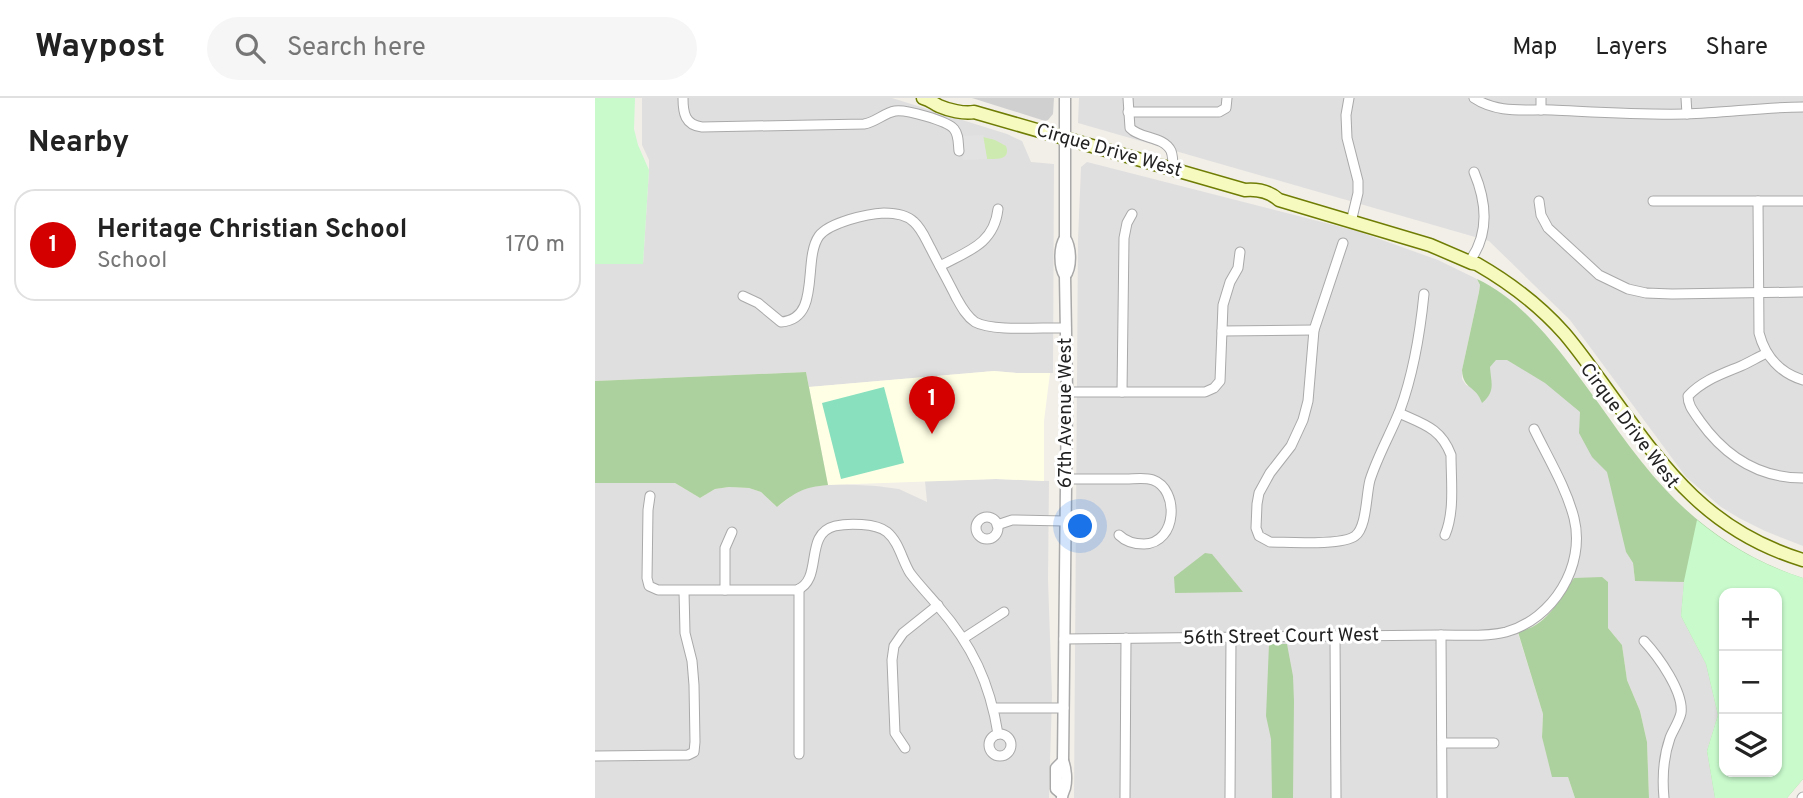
<!DOCTYPE html>
<html lang="en">
<head>
<meta charset="utf-8">
<style>
	body { margin:0; font-family:Overpass,sans-serif; background:#f6f6f6; color:#222 }
	.controls { position:absolute; right:21px; bottom:21px; display:grid; overflow:hidden; border-radius:14px; box-shadow:0 2px 5px #0004 }
	.controls button { width:63px; height:63px; display:grid; place-items:center; padding:0; border:0; border-bottom:2px solid #e0e0e0; background:#fff; color:#222; font:35px sans-serif }
	.you { position:absolute; left:486px; top:429px; width:24px; height:24px; margin:-18px; border:5px solid #fff; border-radius:50%; background:#1a73e8; box-shadow:0 0 0 10px #1a73e833 }
	.badge { display:grid; place-items:center; width:46px; height:46px; border-radius:50%; background:#d40000; color:#fff; font-size:23px; font-weight:700 }
	.pin { position:absolute; translate:-50% -58px; filter:drop-shadow(0 2px 4px #0008) }
	.pin::after { content:''; position:absolute; top:37px; width:24px; height:21px; background:inherit; clip-path:polygon(0 0,100% 0,50% 100%) }
	.list { margin:0; padding:0; list-style:none }
	h2 { display:flex; justify-content:space-between; align-items:center; height:91px; margin:0; padding:0 28px; font-size:30px }
	h2 small { font-size:23px; font-weight:400; color:#767676 }
	.list li { display:grid; grid-template-columns:46px 1fr auto; gap:21px; align-items:center; box-sizing:border-box; height:112px; margin:0 14px 14px; padding:0 14px; border:2px solid #e0e0e0; border-radius:21px }
	.list b { display:block; font-size:26px; white-space:nowrap }
	.list p { margin:0; font-size:23px; white-space:nowrap; color:#767676 }
	.list em { font-size:23px; font-style:normal; color:#767676 }
	.icon { flex:none; width:38px; height:38px; fill:none; stroke:currentColor; stroke-width:2; stroke-linecap:round; stroke-linejoin:round }
	.map { position:relative; flex:none; width:1208px; height:700px; overflow:hidden }
	header { display:flex; align-items:center; gap:42px; box-sizing:border-box; height:98px; padding:0 35px; background:#fff; border-bottom:2px solid #e0e0e0 }
	header strong { font-size:33px }
	nav { display:flex; gap:38px; margin-inline-start:auto; font-size:24px }
	.search { width:490px; height:63px; background:#f6f6f6; display:flex; align-items:center; gap:18px; box-sizing:border-box; padding:0 24px; border-radius:38px; color:#767676; font-size:26px }
	main { display:flex }
	aside { flex:1; background:#fff }
	.map>svg:first-child { display:block }
</style>
</head>
<body>
<header>
<strong>Waypost</strong>
<div class="search"><svg class="icon" aria-label="search" viewBox="0 0 24 24"><circle cx="10" cy="10" r="6"/><path d="M15 15l6 6"/></svg>Search here</div>
<nav><a>Map</a><a>Layers</a><a>Share</a></nav>
</header>
<main>
<aside>
<h2>Nearby<small></small></h2>
<ul class="list">
<li><span class="badge">1</span><div><b>Heritage Christian School</b><p>School</p></div><em>170 m</em></li>
</ul>
</aside>
<div class="map">
<svg width="1208" height="700" viewBox="0 0 1208 700">
	<rect width="100%" height="100%" fill="#f2efe9"/>
	<g fill="#e0dfdf">
		<polygon points="47,0 297,0 412,36 427,43 436,64 459,66 458,275 422,275 399,273 214,289 211,274 0,283 0,166 48,166 54,72 54,62 47,47"/>
		<polygon points="484,0 1208,0 1208,448 1170,433 1144,420 1126,409 1091,379 975,222 894,143 483,25"/>
		<polygon points="492,64 762,133 843,162 882,181 885,187 884,194 867,272 867,281 871,287 879,290 885,267 918,254 986,309 1015,361 1031,454 1038,465 1040,483 1089,483 1086,518 1111,566 1123,617 1112,653 1120,700 1054,700 1052,644 1045,613 1032,582 1027,547 1013,530 1013,484 979,480 961,507 949,520 939,528 923,535 948,616 947,639 973,679 980,700 479,700 483,141 486,69"/>
		<polygon points="401,381 454,383 453,482 457,597 454,700 0,700 0,385 80,385 105,400 120,391 134,389 154,390 166,394 182,409 202,394 219,388 242,386 281,388 304,391 332,404 330,383"/>
	</g>
	<polygon fill="#ffffe5" points="399,273 422,275 455,275 449,323 449,383 401,381 233,387 214,289"/>
	<polygon fill="#d0d0d0" points="377,0 459,0 458,16 453,22 450,23"/>
	<path fill="#cdebb0" d="M 388,39 L 400,42 L 411,48 C 416,62 402,61 392,61 Z"/>
	<g fill="#add19e" fill-rule="evenodd">
		<path d="M 882,181 C 923,200 955,240 982,276 C 1011,314 1037,356 1070,391 C 1108,432 1155,463 1208,480 L 1208,681 L 1192,700 L 1120,700 L 1112,653 L 1123,617 L 1111,566 L 1086,518 L 1089,484 L 1040,483 L 1038,465 L 1031,454 L 1012,374 L 997,359 L 984,335 L 985,314 L 950,285 L 912,262 L 901,262 L 895,269 C 896,285 901,293 887,305 C 881,287 868,292 867,272 L 884,194 L 885,187 ZM 1129,495 L 1182,495 L 1182,674 L 1129,674 Z"/>
		<path d="M 211,274 L 233,387 C 208,389 201,394 182,409 L 166,394 L 154,390 L 134,389 L 120,391 L 105,400 L 80,385 L 0,385 L 0,283 Z"/>
		<polygon points="610,455 617,456 648,494 580,495 579,479"/>
		<path d="M 1007,479 L 1013,484 L 1013,530 L 1027,547 L 1032,582 L 1045,613 L 1052,644 L 1054,700 L 980,700 L 973,679 L 957,679 L 947,639 L 948,616 L 923,534 C 928,532 934,531 939,528 C 957,518 968,496 979,480 Z"/>
		<polygon points="674,546 692,546 698,578 699,603 698,700 677,700 676,641 671,618"/>
	</g>
	<g fill="#c8facc" fill-rule="evenodd">
		<polygon points="0,0 40,0 39,31 43,47 54,72 48,166 0,166"/>
		<path d="M 1102,422 C 1133,448 1170,468 1208,480 L 1208,681 L 1192,700 L 1120,700 L 1112,653 L 1123,617 L 1111,566 L 1086,518 L 1089,483 ZM 1129,495 L 1182,495 L 1182,674 L 1129,674 Z"/>
	</g>
	<polygon fill="#88e0be" points="289,289 309,365 246,381 227,305"/>
	<polygon fill="#e2e2e2" points="388,37 392,61 368,62 366,38"/>
	<g fill="none" stroke-linecap="round" stroke-linejoin="round">
		<defs>
			<g id="minor">
				<path d="M 88,0 C 88,15 90,27 107,29 L 269,26 C 281,24 289,15 300,13 C 310,11 353,23 359,31 C 364,37 363,45 364,53"/>
				<path d="M 533,0 L 535,30 C 545,41 569,38 576,53 C 578,58 578,66 578,71"/>
				<polyline points="754,0 751,17 752,40 763,83 763,95 756,124"/>
				<path d="M 879,0 C 903,16 930,11 957,12 C 1001,14 1046,17 1091,16 C 1130,15 1169,9 1208,9"/>
				<polyline points="1091,0 1092,16"/>
				<polyline points="946,12 946,0"/>
				<polyline points="533,14 624,14 631,10 632,0"/>
				<polyline points="944,103 946,117 953,130 1004,177 1033,191 1051,195 1077,196 1208,194"/>
				<polyline points="1058,103 1208,103"/>
				<path d="M 1163,103 L 1164,235 C 1170,258 1185,275 1208,282"/>
				<path d="M 748,145 L 719,232 L 713,303 L 708,322 L 696,348 L 675,375 L 664,395 L 662,406 L 661,430 L 664,438 L 675,444 C 693,444 747,448 760,438 C 772,429 771,396 775,382 C 783,357 796,335 805,312 C 819,274 825,236 829,196"/>
				<path d="M 874,164 C 895,136 892,105 879,74"/>
				<path d="M 345,168 C 373,153 399,146 403,111"/>
				<path d="M 148,198 L 163,205 L 186,224 C 227,221 207,162 224,138 C 235,124 272,116 289,115 C 299,115 311,116 319,124 C 327,131 331,142 336,151 C 344,167 353,183 361,199 C 366,208 371,218 380,224 C 398,234 449,229 471,230"/>
				<polyline points="627,233 719,232"/>
				<path d="M 1172,255 C 1163,259 1155,264 1146,268 C 1127,276 1108,282 1093,298 C 1093,308 1099,314 1105,323 C 1130,358 1164,380 1208,380"/>
				<polyline points="472,294 610,294 619,290 625,283 628,207 635,184 643,170 645,154"/>
				<polyline points="527,294 529,140 532,125 537,116"/>
				<path d="M 804,315 C 828,326 846,330 856,357 C 856,383 860,413 850,437"/>
				<path d="M 471,381 C 491,381 511,381 531,381 C 539,381 550,379 558,382 C 584,391 583,445 549,446 C 539,446 531,444 524,437"/>
				<path d="M 55,398 L 53,412 L 52,480 L 54,488 L 63,492 L 202,492 C 229,481 208,436 240,428 C 253,425 281,425 292,434 C 304,444 307,462 315,475 C 324,487 334,497 343,508 C 377,547 395,585 403,636"/>
				<circle cx="392" cy="430" r="11"/>
				<polyline points="402,427 417,422 469,423"/>
				<polyline points="204,491 204,656"/>
				<polyline points="130,492 130,450 137,434"/>
				<polyline points="846,537 847,700"/>
				<polyline points="740,538 741,700"/>
				<polyline points="369,540 409,514"/>
				<path d="M 469,541 L 846,537 C 867,537 891,539 911,534 C 958,521 991,468 979,420 C 971,389 953,360 939,331"/>
				<path d="M 1049,543 C 1063,558 1089,594 1086,615 C 1084,624 1078,632 1075,640 C 1068,660 1067,679 1069,700"/>
				<polyline points="399,610 469,610"/>
				<circle cx="405" cy="647" r="11"/>
				<polyline points="847,645 899,645"/>
				<polyline points="310,650 300,635 297,562 299,548 308,535 343,507"/>
				<polyline points="0,658 93,657 99,654 100,644 99,587 97,563 90,535 89,493"/>
				<polyline points="530,700 531,540"/>
				<polyline points="635,700 636,539"/>
				<polyline points="1207,700 1208,699"/>
			</g>
			<g id="tertiary">
				<path d="M 470,0 L 470,140 C 476,149 477,169 470,178"/>
				<polyline points="467,696 461,691 461,670 468,663"/>
				<path d="M 467,700 C 467,696 469,693 470,690 C 472,682 471,670 468,663 L 472,294 L 470,178 C 464,169 464,149 470,140"/>
			</g>
			<path id="secondary" d="M 328,0 C 335,2 338,5 344,8 C 353,12 369,16 379,14 L 650,92 C 662,91 674,93 684,102 L 835,147 L 877,165 L 882,166 C 915,185 944,207 969,235 C 982,250 993,266 1005,282 C 1064,363 1106,431 1208,462"/>
		</defs>
		<use href="#minor" stroke="#a9a9a9" stroke-width="11"/>
		<use href="#tertiary" stroke="#a9a9a9" stroke-width="13"/>
		<use href="#secondary" stroke="#707d05" stroke-width="15"/>
		<use href="#minor" stroke="#fff" stroke-width="9"/>
		<use href="#tertiary" stroke="#fff" stroke-width="10"/>
		<use href="#secondary" stroke="#f7fabf" stroke-width="12"/>
	</g>
	<g text-anchor="middle" dominant-baseline="central" stroke-width="6" stroke-linejoin="round" paint-order="stroke">
		<g font-size="19" fill="#222" stroke="#fff">
			<text transform="translate(514 53) rotate(16)">Cirque Drive West</text>
			<text transform="translate(471 315) rotate(-90)">67th Avenue West</text>
			<text transform="translate(1034 328) rotate(53)">Cirque Drive West</text>
			<text transform="translate(686 539) rotate(-1)">56th Street Court West</text>
		</g>
	</g>
</svg>
<div class="controls">
<button>+</button>
<button>−</button>
<button><svg class="icon" aria-label="layers" viewBox="0 0 24 24"><path d="M12 4l9 5-9 5-9-5zM3 14l9 5 9-5"/></svg></button>
</div>
<div class="you"></div>
<div class="pin badge" style="left:337px;top:336px">1</div>
</div>
</main>
</body>
</html>
